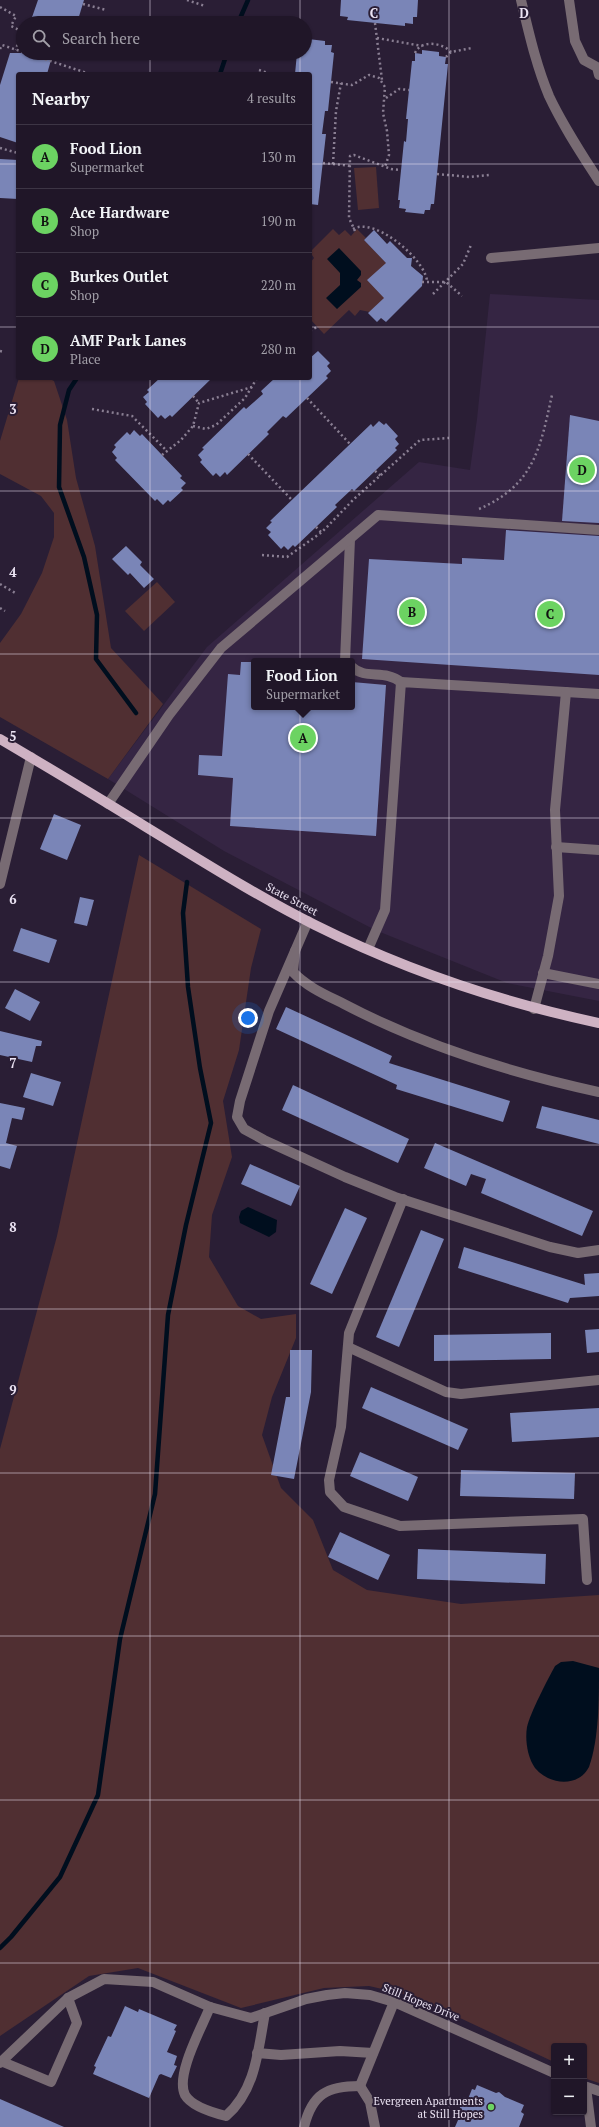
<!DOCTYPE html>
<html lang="en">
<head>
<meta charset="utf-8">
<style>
	body { margin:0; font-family:"PT Serif",serif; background:#281f30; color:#f1f3f6 }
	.controls { position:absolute; right:12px; bottom:12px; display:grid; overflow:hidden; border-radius:4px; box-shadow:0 1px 3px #0004 }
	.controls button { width:36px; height:36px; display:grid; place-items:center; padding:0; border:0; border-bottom:1px solid #3d3545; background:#201628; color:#f1f3f6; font:20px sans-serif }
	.you { position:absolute; left:248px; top:1018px; width:14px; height:14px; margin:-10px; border:3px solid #fff; border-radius:50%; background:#1a73e8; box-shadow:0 0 0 6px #1a73e833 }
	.badge { display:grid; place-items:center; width:26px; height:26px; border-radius:50%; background:#6cd362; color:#111; font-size:13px; font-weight:700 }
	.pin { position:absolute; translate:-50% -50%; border:2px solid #fff; box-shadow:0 1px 4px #0006 }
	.popup { position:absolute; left:251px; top:658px; width:104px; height:52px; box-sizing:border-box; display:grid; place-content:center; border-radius:4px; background:#201628; filter:drop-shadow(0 1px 3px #0005); font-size:13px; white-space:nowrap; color:#a29fa8 }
	.popup b { font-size:15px; color:#f1f3f6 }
	.popup::after { content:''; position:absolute; left:50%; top:100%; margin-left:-8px; border:8px solid transparent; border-top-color:#201628 }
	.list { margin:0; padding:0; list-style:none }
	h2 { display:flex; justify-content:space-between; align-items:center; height:52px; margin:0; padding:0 16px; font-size:17px }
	h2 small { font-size:13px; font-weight:400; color:#a29fa8 }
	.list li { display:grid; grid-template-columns:26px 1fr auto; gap:12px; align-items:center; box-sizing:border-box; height:64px; padding:0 16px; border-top:1px solid #3d3545 }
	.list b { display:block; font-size:15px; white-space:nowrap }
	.list p { margin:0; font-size:13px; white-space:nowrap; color:#a29fa8 }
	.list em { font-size:13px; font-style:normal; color:#a29fa8 }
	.icon { flex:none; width:22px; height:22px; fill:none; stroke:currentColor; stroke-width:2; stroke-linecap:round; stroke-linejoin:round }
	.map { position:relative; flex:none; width:599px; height:2127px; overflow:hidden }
	.search { position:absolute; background:#201628; box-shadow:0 1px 3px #0004; left:16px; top:16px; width:296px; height:44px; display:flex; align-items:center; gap:10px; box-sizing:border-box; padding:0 14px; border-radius:22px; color:#a29fa8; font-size:15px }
	.panel { position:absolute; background:#201628; box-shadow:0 1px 3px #0004; left:16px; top:72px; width:296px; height:308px; border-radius:4px }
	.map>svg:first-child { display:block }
</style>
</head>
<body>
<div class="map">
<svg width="599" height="2127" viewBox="0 0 599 2127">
	<rect width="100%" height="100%" fill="#2a1e35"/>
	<path fill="#352543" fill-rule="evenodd" d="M 490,294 L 599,300 L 599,1001 L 507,983 L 375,930 L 224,851 L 108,779 L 207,647 L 419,462 L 470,470 L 477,419 ZM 254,661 L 352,661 L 352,707 L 254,707 Z"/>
	<g fill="#502f32">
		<polygon points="376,167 379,208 358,210 354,168"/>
		<polygon points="333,229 339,235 345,230 351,236 357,229 366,238 364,240 400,277 388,295 370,312 360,310 355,316 349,310 324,334 310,319 310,263 314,258 310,252"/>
		<polygon points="19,378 48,378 54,381 67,420 76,478 95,546 111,648 163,704 108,779 0,717 0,643 21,614 42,573 54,537 54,513 41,496 0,474 0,441"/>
		<polygon points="157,582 175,602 144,631 125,611"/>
		<polygon points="139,855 261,929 251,968 239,1050 223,1101 232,1157 212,1215 209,1257 238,1306 261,1319 296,1314 296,1338 272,1397 262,1435 281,1488 313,1520 333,1570 367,1590 461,1604 599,1595 599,2083 584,2078 584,2046 554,2046 554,2062 413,1996 369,1986 324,1988 241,2008 138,1968 89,1976 0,2036 0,1449 57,1236"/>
	</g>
	<g fill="#000e1e">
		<polygon points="339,248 361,271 361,275 357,280 361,283 361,287 337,309 326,298 340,285 340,273 327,259"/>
		<polygon points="248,1207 277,1220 276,1232 269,1237 240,1223 239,1217 241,1211"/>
		<path d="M 573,1661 L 599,1668 C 599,1699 599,1739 589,1767 C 578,1788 549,1785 535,1768 C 527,1757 525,1739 527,1727 C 530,1713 548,1679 555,1666 L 561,1662 Z"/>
	</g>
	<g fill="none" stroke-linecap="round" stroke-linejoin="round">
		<g stroke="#000e1e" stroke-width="4.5">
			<polyline points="238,23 248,0"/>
			<polyline points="220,74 227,53"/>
			<polyline points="77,378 69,390 60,425 59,487 84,557 97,615 96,659 136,713"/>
			<polyline points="0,1948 11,1937 60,1877 98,1795 120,1639 155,1494 168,1315 186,1225 211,1123 200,1068 188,987 183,913 187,882"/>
		</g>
	</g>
	<g fill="#7a85b7">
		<polygon points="38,0 84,0 77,23 30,23"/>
		<polygon points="341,0 418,0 417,17 413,17 413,24 405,23 405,26 347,20 348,17 340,16"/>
		<polygon points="308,39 325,41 325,45 332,45 331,52 334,53 328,111 325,111 322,134 326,134 318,205 310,204 310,74 295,74 297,53 305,53 305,42 308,42"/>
		<polygon points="422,50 439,52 439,56 446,57 445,64 448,64 434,204 431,204 430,210 425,210 424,214 405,212 406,209 399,208 400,200 398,200 404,141 406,142 408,119 406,119 412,61 415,61 415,53 422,54"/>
		<polygon points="10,53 53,53 47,74 18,74 18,143 0,137 0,85"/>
		<polygon points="0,159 18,160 18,199 0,198"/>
		<polygon points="374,230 387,244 390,241 407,258 412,258 411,266 423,276 422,286 386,322 381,318 377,322 368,313 384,298 367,280 386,263 364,240"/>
		<polygon points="318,351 330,363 327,366 331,371 326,376 328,378 286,418 283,416 267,432 269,434 227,475 225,472 220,477 216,473 213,476 200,462 202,460 198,455 204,449 202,448 244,407 246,409 263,394 261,391 275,378 310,378 310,358"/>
		<polygon points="160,378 212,378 172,417 170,415 165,419 161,415 158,418 145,404 147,402 143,397 149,392 147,390"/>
		<polygon points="570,415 599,421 599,523 562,521"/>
		<polygon points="379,421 384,425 386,423 398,436 395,439 399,444 395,448 397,450 354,491 352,489 335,505 337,507 295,547 293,545 288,550 284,546 281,549 268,535 271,532 266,528 272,522 270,521 371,424 373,427"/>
		<polygon points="134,430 140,436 142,434 182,476 180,478 186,483 181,488 183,490 170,502 168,500 163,505 157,499 155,501 115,460 117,458 112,452 116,447 114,445 127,432 130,435"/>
		<polygon points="506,530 599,536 599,675 362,659 369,559 462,564 462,558 504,560"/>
		<polygon points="126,546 142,562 140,565 154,579 144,588 130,573 128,575 112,559"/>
		<polygon points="241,662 254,662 254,707 352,707 352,682 386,685 376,836 230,826 233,778 198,775 199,755 222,756 228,674 240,675"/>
		<polygon points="54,814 81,825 67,860 40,849"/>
		<polygon points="80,897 94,900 87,926 74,923"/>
		<polygon points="21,928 57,940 49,963 13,951"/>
		<polygon points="15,989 40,1002 30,1021 5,1008"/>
		<polygon points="286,1007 392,1056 389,1063 510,1101 503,1122 396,1089 397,1085 276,1029"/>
		<polygon points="0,1031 42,1041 41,1046 36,1046 32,1062 0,1055"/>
		<polygon points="31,1073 61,1082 53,1106 23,1097"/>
		<polygon points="293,1085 409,1139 398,1163 282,1110"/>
		<polygon points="0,1103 25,1108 22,1120 12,1118 6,1143 17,1146 10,1169 0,1166"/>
		<polygon points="542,1106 599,1120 599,1144 536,1128"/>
		<polygon points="435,1143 593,1211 582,1236 481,1193 486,1179 471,1174 466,1186 424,1168"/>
		<polygon points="250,1164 300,1186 291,1206 241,1184"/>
		<polygon points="345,1208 367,1218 332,1294 310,1284"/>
		<polygon points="421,1230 444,1239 399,1347 376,1337"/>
		<polygon points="464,1247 585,1285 584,1274 599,1273 599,1296 570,1298 568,1303 458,1268"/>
		<polygon points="599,1329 599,1352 587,1353 585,1330"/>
		<polygon points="551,1333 551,1359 434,1361 434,1335"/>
		<polygon points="290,1350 312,1350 311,1392 294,1479 271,1475 286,1397 290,1397"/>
		<polygon points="371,1387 468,1429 458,1450 362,1408"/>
		<polygon points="599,1408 599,1437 512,1442 510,1413"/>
		<polygon points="360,1452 418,1477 408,1501 350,1476"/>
		<polygon points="461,1470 575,1473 574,1499 460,1496"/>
		<polygon points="340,1532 390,1555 378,1580 328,1557"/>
		<polygon points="418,1549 546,1554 545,1584 417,1579"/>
		<polygon points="125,2006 138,2012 139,2009 177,2025 174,2030 176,2031 167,2052 177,2056 174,2065 177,2066 171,2078 161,2074 159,2075 149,2098 93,2074 96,2067 94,2066 108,2036 111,2037"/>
		<polygon points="477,2085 496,2093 499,2092 505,2097 524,2105 521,2112 524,2114 519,2127 455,2127 462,2111 459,2110 464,2097 468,2099 472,2089 475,2090"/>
		<polygon points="0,2099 64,2127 0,2127"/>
	</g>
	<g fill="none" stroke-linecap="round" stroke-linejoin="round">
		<g stroke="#8a7f93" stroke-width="2.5" stroke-dasharray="2 3" stroke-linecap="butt">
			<polyline points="187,0 205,6"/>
			<polyline points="83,4 106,10"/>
			<polyline points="0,7 16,16 11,26 21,31 16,50"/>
			<polyline points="375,23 382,80"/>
			<polyline points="377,38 422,46"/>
			<polyline points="0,49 2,45 23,52"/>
			<polyline points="26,53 87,73"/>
			<path d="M 415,53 C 421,39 443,43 451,52"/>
			<polyline points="446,57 451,52 472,48"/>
			<polyline points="259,70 271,74"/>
			<polyline points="331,82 352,85 369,75 379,78 385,87 383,113 387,131 389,155 385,167"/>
			<polyline points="386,98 399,89 409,90"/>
			<polyline points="0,148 18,153"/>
			<polyline points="323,163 351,166"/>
			<polyline points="333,164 336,111 341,83"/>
			<polyline points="437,174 470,177 489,175"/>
			<path d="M 353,229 C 375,216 427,261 427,282"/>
			<polyline points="355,231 349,218 350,156 354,155 391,169 401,170"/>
			<polyline points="422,282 446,282 462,296"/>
			<polyline points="433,294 463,264 471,245"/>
			<polyline points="310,331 317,327"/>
			<polyline points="0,351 4,352"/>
			<polyline points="193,396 199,403"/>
			<polyline points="307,398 350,444"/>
			<polyline points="92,409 132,416 167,451"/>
			<polyline points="193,426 206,429 216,425 245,398 257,378"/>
			<polyline points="248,454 292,500"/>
			<polyline points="162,455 181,440 193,426 199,403 252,387"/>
			<polyline points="375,471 381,476"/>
			<path d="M 479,509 C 534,485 540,449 552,395"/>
			<polyline points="316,527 321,532"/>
			<polyline points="262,555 287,557 322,532 354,499 420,440 449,438"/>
			<polyline points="0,584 17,594"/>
			<polyline points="0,608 5,611"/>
		</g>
		<g stroke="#786b73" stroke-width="10">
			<path d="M 521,0 C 529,33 536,65 549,96 C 563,126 581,153 599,181"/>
			<polyline points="569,0 575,41 584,60 597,67 599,75"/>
			<polyline points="491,258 599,248"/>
			<polyline points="345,661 350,539"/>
			<path d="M 352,667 C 365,680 385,669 401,682"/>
			<polyline points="108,804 169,715 221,648 378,515 599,530"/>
			<polyline points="556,847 599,850"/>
			<polyline points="0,884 31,757"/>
			<path d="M 308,921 L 295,951 L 293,972 C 307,987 326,995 344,1004 C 424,1046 511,1073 599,1092"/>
			<polyline points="368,949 385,910 401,682 599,694"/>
			<polyline points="295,951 269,1011 240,1101 237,1117 244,1129 264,1140 345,1177 395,1197 550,1247 578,1253 599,1250"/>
			<polyline points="543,973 599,984"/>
			<polyline points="534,1009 548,956 559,896 555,810 566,692"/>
			<polyline points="403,1199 349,1333 341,1427 329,1480 330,1492 344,1507 400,1526 583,1519 587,1580"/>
			<polyline points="348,1347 446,1392 461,1394 599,1380"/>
			<path d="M 210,2007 C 202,2027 175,2075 185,2095 C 192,2107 214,2113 226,2116 C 256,2090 258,2050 265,2013"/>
			<polyline points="257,2053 281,2055 340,2051 373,2053"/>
			<polyline points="3,2062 51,2082 77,2023 68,1998"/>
			<polyline points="0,2063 68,1998 104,1979 153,1982 210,2007 251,2018 306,1999 327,1995 345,1993 370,1995 394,2002 554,2073"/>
			<polyline points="360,2086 394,2002"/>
			<polyline points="360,2086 370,2102 375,2127"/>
			<polyline points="584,2086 599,2091"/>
			<polyline points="586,2087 591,2127"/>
			<path d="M 304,2127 C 312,2094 327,2086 360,2086"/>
		</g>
		<path stroke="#ceb2c3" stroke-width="10" d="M 0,739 C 49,768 98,797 146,827 C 202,861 257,896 315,925 C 405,970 500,1002 599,1023"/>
	</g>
	<path fill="none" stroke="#ebe3f3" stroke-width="1" stroke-opacity="0.55" d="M 150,0 L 150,23M 300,0 L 300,23M 449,0 L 449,2127M 150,53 L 150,74M 300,53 L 300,74M 0,164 L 18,164M 310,164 L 599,164M 0,327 L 18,327M 310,327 L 599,327M 150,378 L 150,2127M 300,378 L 300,2127M 0,491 L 599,491M 0,654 L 599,654M 0,818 L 599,818M 0,982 L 599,982M 0,1145 L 599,1145M 0,1309 L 599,1309M 0,1473 L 599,1473M 0,1636 L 599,1636M 0,1800 L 599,1800M 0,1963 L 599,1963"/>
	<circle fill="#6cd362" stroke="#2a1e35" stroke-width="1.5" cx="491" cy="2107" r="4"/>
	<g text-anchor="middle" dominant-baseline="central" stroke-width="4" stroke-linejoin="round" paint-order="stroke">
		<g font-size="11" fill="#ebe3f3" stroke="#2a1e35">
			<text transform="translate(292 899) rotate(28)">State Street</text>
			<text transform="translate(421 2002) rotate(22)">Still Hopes Drive</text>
		</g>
		<g font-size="11" fill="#ebe3f3" stroke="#2a1e35" text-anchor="end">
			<text x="483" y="2101">Evergreen Apartments<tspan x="483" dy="13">at Still Hopes</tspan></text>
		</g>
	</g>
	<g font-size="13" text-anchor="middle" font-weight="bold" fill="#ebe3f3" stroke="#2a1e35" stroke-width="4" stroke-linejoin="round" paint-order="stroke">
		<text x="374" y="18">C</text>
		<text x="524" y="18">D</text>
		<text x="13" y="414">3</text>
		<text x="13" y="577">4</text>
		<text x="13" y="741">5</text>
		<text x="13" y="904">6</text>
		<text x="13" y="1068">7</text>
		<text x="13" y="1232">8</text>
		<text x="13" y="1395">9</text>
	</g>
</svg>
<div class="controls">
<button>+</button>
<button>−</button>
</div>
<div class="you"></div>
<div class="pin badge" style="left:303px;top:738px">A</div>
<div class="popup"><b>Food Lion</b>Supermarket</div>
<div class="pin badge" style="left:412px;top:612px">B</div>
<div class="pin badge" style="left:550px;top:614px">C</div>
<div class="pin badge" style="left:582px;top:470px">D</div>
<div class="search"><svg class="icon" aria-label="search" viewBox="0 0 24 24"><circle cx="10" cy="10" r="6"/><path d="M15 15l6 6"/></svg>Search here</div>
<section class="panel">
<h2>Nearby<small>4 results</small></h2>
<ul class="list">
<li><span class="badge">A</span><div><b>Food Lion</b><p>Supermarket</p></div><em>130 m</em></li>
<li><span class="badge">B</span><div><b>Ace Hardware</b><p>Shop</p></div><em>190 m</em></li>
<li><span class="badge">C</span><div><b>Burkes Outlet</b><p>Shop</p></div><em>220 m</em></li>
<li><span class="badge">D</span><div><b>AMF Park Lanes</b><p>Place</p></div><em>280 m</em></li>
</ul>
</section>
</div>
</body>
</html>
